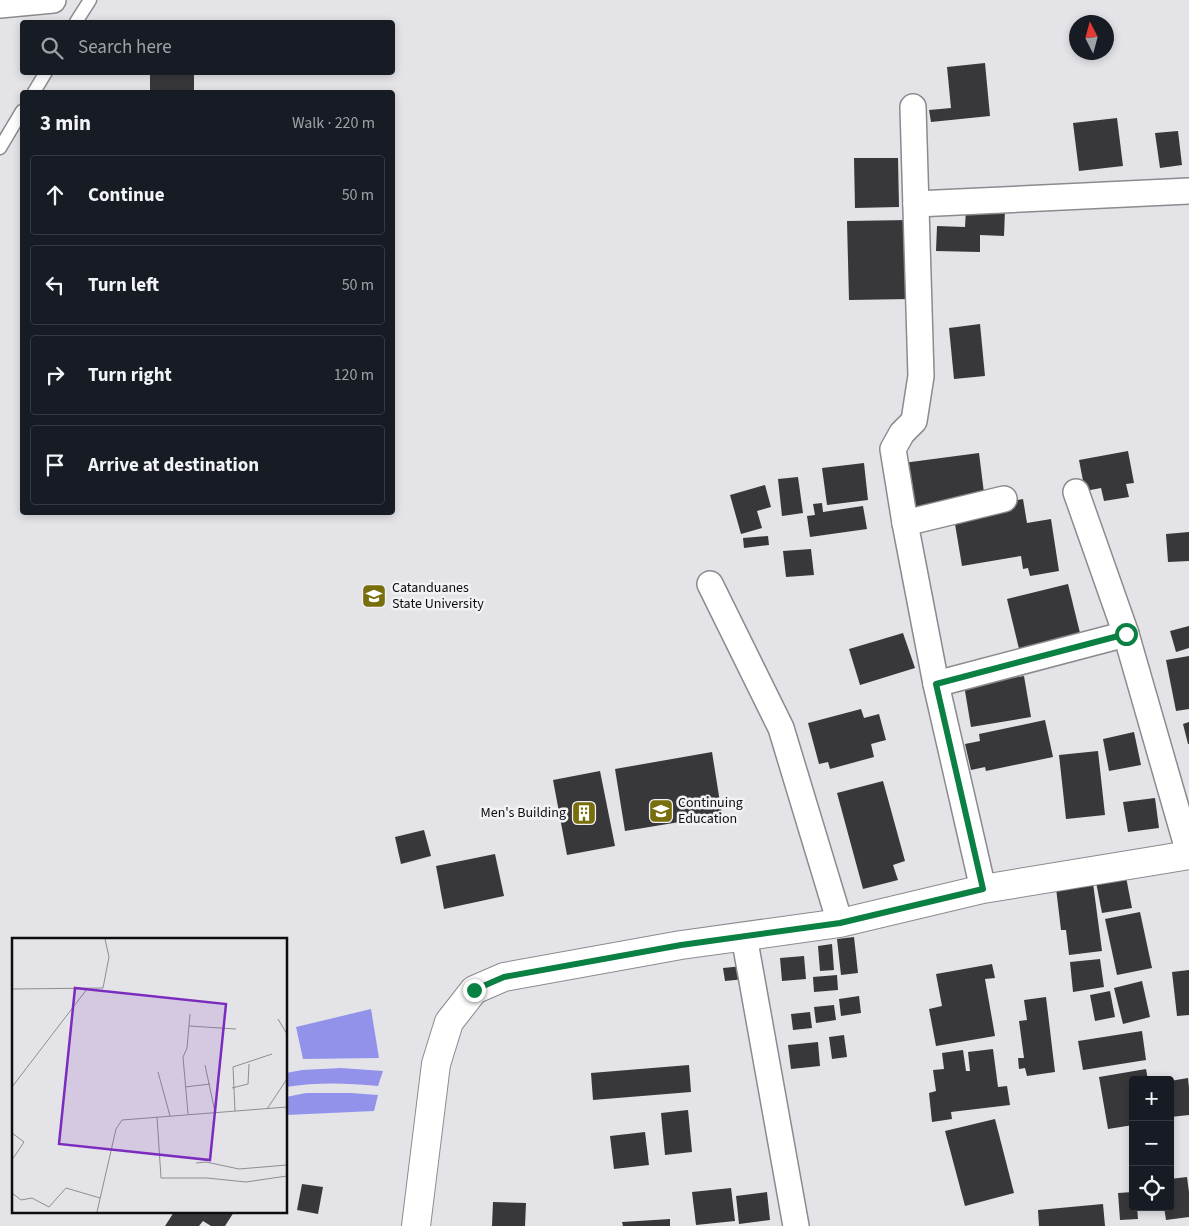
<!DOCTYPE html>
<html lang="en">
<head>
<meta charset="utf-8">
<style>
	body { margin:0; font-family:"Source Sans 3",sans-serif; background:#242831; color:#f1f3f6 }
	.controls { position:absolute; right:15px; bottom:15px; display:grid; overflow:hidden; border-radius:5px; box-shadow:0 2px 8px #0003 }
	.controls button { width:45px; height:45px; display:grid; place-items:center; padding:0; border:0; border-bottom:1px solid #363941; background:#171b24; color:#f1f3f6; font:25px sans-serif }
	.compass { position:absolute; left:1069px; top:15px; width:45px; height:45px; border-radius:50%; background:#171b24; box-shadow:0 2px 8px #0003; rotate:354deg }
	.stop { position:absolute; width:15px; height:15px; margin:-11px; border:4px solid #0b8043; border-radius:50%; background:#fff }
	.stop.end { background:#0b8043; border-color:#fff; box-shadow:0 1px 5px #0008 }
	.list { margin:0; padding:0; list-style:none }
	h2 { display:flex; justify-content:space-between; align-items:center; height:65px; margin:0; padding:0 20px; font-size:21px }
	h2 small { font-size:16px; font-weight:400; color:#9ea1a6 }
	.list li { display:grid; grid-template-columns:32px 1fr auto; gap:15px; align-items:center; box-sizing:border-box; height:80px; margin:0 10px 10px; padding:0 10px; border:1px solid #363941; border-radius:5px }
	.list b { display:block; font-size:19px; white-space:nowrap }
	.list em { font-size:16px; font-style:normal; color:#9ea1a6 }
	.icon { flex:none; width:28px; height:28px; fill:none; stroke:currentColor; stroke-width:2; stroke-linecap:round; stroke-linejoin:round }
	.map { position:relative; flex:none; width:1189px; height:1226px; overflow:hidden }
	.search { position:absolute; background:#171b24; box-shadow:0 2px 8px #0003; left:20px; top:20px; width:375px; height:55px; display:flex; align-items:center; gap:12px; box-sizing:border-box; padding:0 18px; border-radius:5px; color:#9ea1a6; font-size:19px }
	.panel { position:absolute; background:#171b24; box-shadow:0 2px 8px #0003; left:20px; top:90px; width:375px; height:425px; border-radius:5px }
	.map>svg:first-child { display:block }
</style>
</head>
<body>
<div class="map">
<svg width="1189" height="1226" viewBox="0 0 1189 1226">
	<rect width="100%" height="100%" fill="#e4e4e8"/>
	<g fill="#9292eb">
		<polygon points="371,1009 379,1058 303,1059 296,1027"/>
		<path d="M 341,1068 L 383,1071 L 378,1086 C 347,1083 317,1082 286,1087 L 286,1073 L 302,1070 Z"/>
		<polygon points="306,1093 351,1093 378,1095 374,1111 286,1115 286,1097"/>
	</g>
	<g fill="#38383b">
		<polygon points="985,63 990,116 931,122 929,110 951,108 947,67"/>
		<rect x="150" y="72" width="44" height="20"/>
		<polygon points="1117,118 1123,166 1079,171 1073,123"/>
		<polygon points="1178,131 1182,165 1160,168 1155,133"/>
		<polygon points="854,158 898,158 899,207 855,208"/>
		<polygon points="966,209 1005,210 1004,236 980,235 980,252 936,251 937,226 965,227"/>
		<polygon points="909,220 911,299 849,300 847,221"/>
		<polygon points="980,324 985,376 954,379 949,328"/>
		<polygon points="1128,451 1134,483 1126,484 1129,497 1104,501 1101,488 1085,491 1079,460"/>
		<polygon points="979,453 984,493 969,501 909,509 903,463"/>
		<polygon points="864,463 868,500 827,505 822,468"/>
		<polygon points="798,477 803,513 782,516 778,479"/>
		<polygon points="765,485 771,507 757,511 762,528 741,534 730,495"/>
		<polygon points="1023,499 1027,523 1051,519 1059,571 1030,576 1028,568 1023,569 1021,556 962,566 955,524 963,523 960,510"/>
		<polygon points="822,503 823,512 863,506 867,529 810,537 807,516 815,515 813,504"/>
		<polygon points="1189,532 1189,561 1168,562 1166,534"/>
		<polygon points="768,536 769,545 744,548 743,538"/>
		<polygon points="811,549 814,575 786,577 783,551"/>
		<polygon points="1068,584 1081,637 1020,653 1007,599"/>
		<polygon points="1189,626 1189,648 1176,652 1170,631"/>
		<polygon points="903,633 915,668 860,685 849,649"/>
		<polygon points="1189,656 1189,709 1176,711 1166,660"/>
		<polygon points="1024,676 1031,717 971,727 964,685"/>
		<polygon points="861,709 864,718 879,714 886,740 871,744 874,757 830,769 828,762 819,764 808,723"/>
		<polygon points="1045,720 1053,757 986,771 985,767 971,770 965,744 980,741 979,734"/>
		<polygon points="1189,722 1189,744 1188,744 1183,724"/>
		<polygon points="1134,732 1141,765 1109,771 1103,739"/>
		<polygon points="1098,751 1105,815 1066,819 1059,755"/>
		<polygon points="712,752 722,815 625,831 615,769"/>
		<polygon points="600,771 615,846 567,855 553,780"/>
		<polygon points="883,781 905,861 893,865 898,880 863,889 837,793"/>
		<polygon points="1155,798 1159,828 1128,832 1123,802"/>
		<polygon points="424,830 431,856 401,864 395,837"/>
		<polygon points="495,854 504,896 444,909 436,866"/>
		<polygon points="1126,877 1132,908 1102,913 1096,882"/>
		<polygon points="1093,883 1102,951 1069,955 1066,930 1061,930 1056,888"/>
		<polygon points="1140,912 1152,968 1117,975 1105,919"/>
		<polygon points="854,937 858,973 841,975 837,939"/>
		<polygon points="832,944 834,970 820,971 818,946"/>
		<polygon points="804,956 806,979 782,981 780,958"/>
		<polygon points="1100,959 1104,987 1073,992 1070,962"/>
		<polygon points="992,964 995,978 985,979 995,1036 936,1046 929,1009 942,1006 936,974"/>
		<polygon points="743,966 745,979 725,981 723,968"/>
		<polygon points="1189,970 1189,1015 1177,1016 1172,972"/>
		<polygon points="837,975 838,990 814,992 813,977"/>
		<polygon points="1142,981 1150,1017 1123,1024 1114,988"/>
		<polygon points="1110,991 1115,1017 1095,1021 1090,995"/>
		<polygon points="859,996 861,1013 841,1016 839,999"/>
		<polygon points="1046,997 1055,1072 1027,1076 1025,1068 1019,1069 1018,1058 1024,1058 1019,1021 1027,1020 1024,1000"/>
		<polygon points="834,1005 836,1020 816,1023 814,1007"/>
		<polygon points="810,1012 812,1028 793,1030 791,1014"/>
		<polygon points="1142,1031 1146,1060 1083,1070 1078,1041"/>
		<polygon points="844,1035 847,1057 832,1059 829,1037"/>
		<polygon points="818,1042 820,1066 791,1069 788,1045"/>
		<polygon points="993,1049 998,1087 1007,1086 1010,1105 951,1112 952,1119 932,1122 929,1093 936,1091 933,1070 944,1069 942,1053 963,1050 966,1071 970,1071 968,1052"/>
		<polygon points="689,1065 691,1092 593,1100 591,1073"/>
		<polygon points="1146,1069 1148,1080 1133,1080 1133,1125 1108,1129 1099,1077"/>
		<polygon points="1188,1078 1189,1088 1189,1115 1170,1117 1170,1081"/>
		<polygon points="688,1110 692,1152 665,1155 661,1113"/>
		<polygon points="995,1119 1014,1193 965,1206 945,1131"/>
		<polygon points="645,1132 649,1165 614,1169 610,1136"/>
		<polygon points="1187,1177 1189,1192 1189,1217 1166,1220 1164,1207 1170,1207 1170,1179"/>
		<polygon points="302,1184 323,1187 318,1214 297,1210"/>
		<polygon points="731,1188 735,1221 696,1225 692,1192"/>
		<polygon points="767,1192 770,1220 739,1224 736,1196"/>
		<polygon points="1133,1192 1133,1207 1137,1207 1138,1219 1120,1220 1118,1193"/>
		<polygon points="493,1202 526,1203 525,1226 492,1226"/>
		<polygon points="1103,1204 1105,1226 1039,1226 1038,1210"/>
		<polygon points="174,1212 234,1212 225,1226 211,1226 203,1221 199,1226 165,1226"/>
		<polygon points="670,1219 670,1226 623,1226 622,1222"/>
	</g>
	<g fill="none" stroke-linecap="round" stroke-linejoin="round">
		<defs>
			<g id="service">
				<polyline points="76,22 90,0"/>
				<polyline points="34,92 46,72"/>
				<polyline points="0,148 22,111"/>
			</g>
			<g id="minor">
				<polyline points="0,5 53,0"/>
				<polyline points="913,107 921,376 914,421 902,433 893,449 905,523 936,684 983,889"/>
				<polyline points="916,204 1189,191"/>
				<polyline points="1076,492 1126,634 1189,853"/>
				<polyline points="905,523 1004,499"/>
				<polyline points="710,584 781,728 840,923"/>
				<polyline points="936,684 1126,634"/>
				<polyline points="744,936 796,1226"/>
			</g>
			<polyline id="tertiary" points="416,1226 436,1064 449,1022 474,990 504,977 681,945 840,923 983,889 1189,855"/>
		</defs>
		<use href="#service" stroke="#8b8b8f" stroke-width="15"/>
		<use href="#minor" stroke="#8b8b8f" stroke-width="28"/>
		<use href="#tertiary" stroke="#8b8b8f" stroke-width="30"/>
		<use href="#service" stroke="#fff" stroke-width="12"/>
		<use href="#minor" stroke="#fff" stroke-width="25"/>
		<use href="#tertiary" stroke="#fff" stroke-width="28"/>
	</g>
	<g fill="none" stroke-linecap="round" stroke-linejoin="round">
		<polyline stroke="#0b8043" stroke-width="6" points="474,990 504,977 681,945 840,923 983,889 936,684 1126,634"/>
	</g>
	<defs>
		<symbol id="university-square" viewBox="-11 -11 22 22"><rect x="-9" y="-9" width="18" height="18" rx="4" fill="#786e0b" stroke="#f1f1f6"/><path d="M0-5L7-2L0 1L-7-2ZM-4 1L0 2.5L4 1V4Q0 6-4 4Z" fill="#fff"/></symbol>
		<symbol id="building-square" viewBox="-11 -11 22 22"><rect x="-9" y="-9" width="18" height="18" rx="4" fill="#786e0b" stroke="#f1f1f6"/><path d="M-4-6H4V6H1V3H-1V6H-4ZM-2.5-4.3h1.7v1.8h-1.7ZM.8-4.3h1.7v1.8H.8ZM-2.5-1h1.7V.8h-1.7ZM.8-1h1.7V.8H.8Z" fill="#fff"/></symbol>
	</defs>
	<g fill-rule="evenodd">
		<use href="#university-square" x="360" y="582" width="28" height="28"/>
		<use href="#university-square" x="647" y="797" width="28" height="28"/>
		<use href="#building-square" x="570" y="799" width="28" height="28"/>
	</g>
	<g text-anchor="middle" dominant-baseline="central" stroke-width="5" stroke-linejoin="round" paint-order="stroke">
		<g font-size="14" fill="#0d0d0f" stroke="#f1f1f6" text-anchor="start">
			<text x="392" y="588">Catanduanes<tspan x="392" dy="16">State University</tspan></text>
			<text x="678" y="803">Continuing<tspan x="678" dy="16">Education</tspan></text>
			<text x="566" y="813" text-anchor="end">Men's Building</text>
		</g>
	</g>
	<g transform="translate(12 938)">
		<rect width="275" height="275" fill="#e4e4e8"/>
		<path fill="none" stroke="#8e8e91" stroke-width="1" d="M 0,51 L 91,50 L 97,19 L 93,1M 266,81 L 275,96M 177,88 L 224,91M 193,127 L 203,174M 146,134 L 158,178M 0,149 L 75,51M 173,149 L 198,146M 220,150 L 236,146 L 237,126M 255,171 L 275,141M 223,173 L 221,129 L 260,116M 176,176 L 171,119 L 175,110 L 178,76M 145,179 L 149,240 L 195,240 L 234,244 L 275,238M 0,195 L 12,204 L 0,222M 184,225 L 194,224 L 227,231 L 275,227M 0,255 L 9,262 L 20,260 L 37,269 L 54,250 L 88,260M 85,274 L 104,191 L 110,182 L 275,169"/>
		<path fill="#7b2cbf" fill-opacity="0.15" stroke="#7b2cbf" stroke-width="2.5" d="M 63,50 L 214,66 L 198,222 L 47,206 Z"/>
		<rect width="275" height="275" fill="none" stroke="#0d0d0f" stroke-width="2.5"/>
	</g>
</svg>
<div class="controls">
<button>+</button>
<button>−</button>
<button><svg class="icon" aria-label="locate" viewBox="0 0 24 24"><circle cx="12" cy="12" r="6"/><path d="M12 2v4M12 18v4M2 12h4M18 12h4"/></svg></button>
</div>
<svg class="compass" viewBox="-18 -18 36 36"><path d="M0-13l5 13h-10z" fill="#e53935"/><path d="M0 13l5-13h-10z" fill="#9ea1a6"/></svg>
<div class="stop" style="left:1126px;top:634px"></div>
<div class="stop end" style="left:474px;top:990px"></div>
<div class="search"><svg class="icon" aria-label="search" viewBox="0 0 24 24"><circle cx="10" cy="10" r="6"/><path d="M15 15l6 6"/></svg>Search here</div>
<section class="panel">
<h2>3 min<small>Walk · 220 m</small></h2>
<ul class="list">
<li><svg class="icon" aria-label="ahead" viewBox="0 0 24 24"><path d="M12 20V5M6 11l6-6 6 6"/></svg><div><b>Continue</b></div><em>50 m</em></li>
<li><svg class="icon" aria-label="left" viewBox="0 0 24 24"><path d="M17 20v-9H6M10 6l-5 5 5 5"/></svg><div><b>Turn left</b></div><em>50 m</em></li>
<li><svg class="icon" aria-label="right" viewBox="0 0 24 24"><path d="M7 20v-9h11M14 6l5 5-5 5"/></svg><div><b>Turn right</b></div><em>120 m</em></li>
<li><svg class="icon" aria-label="arrive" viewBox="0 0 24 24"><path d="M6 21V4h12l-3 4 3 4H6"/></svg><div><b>Arrive at destination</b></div></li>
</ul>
</section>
</div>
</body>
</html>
